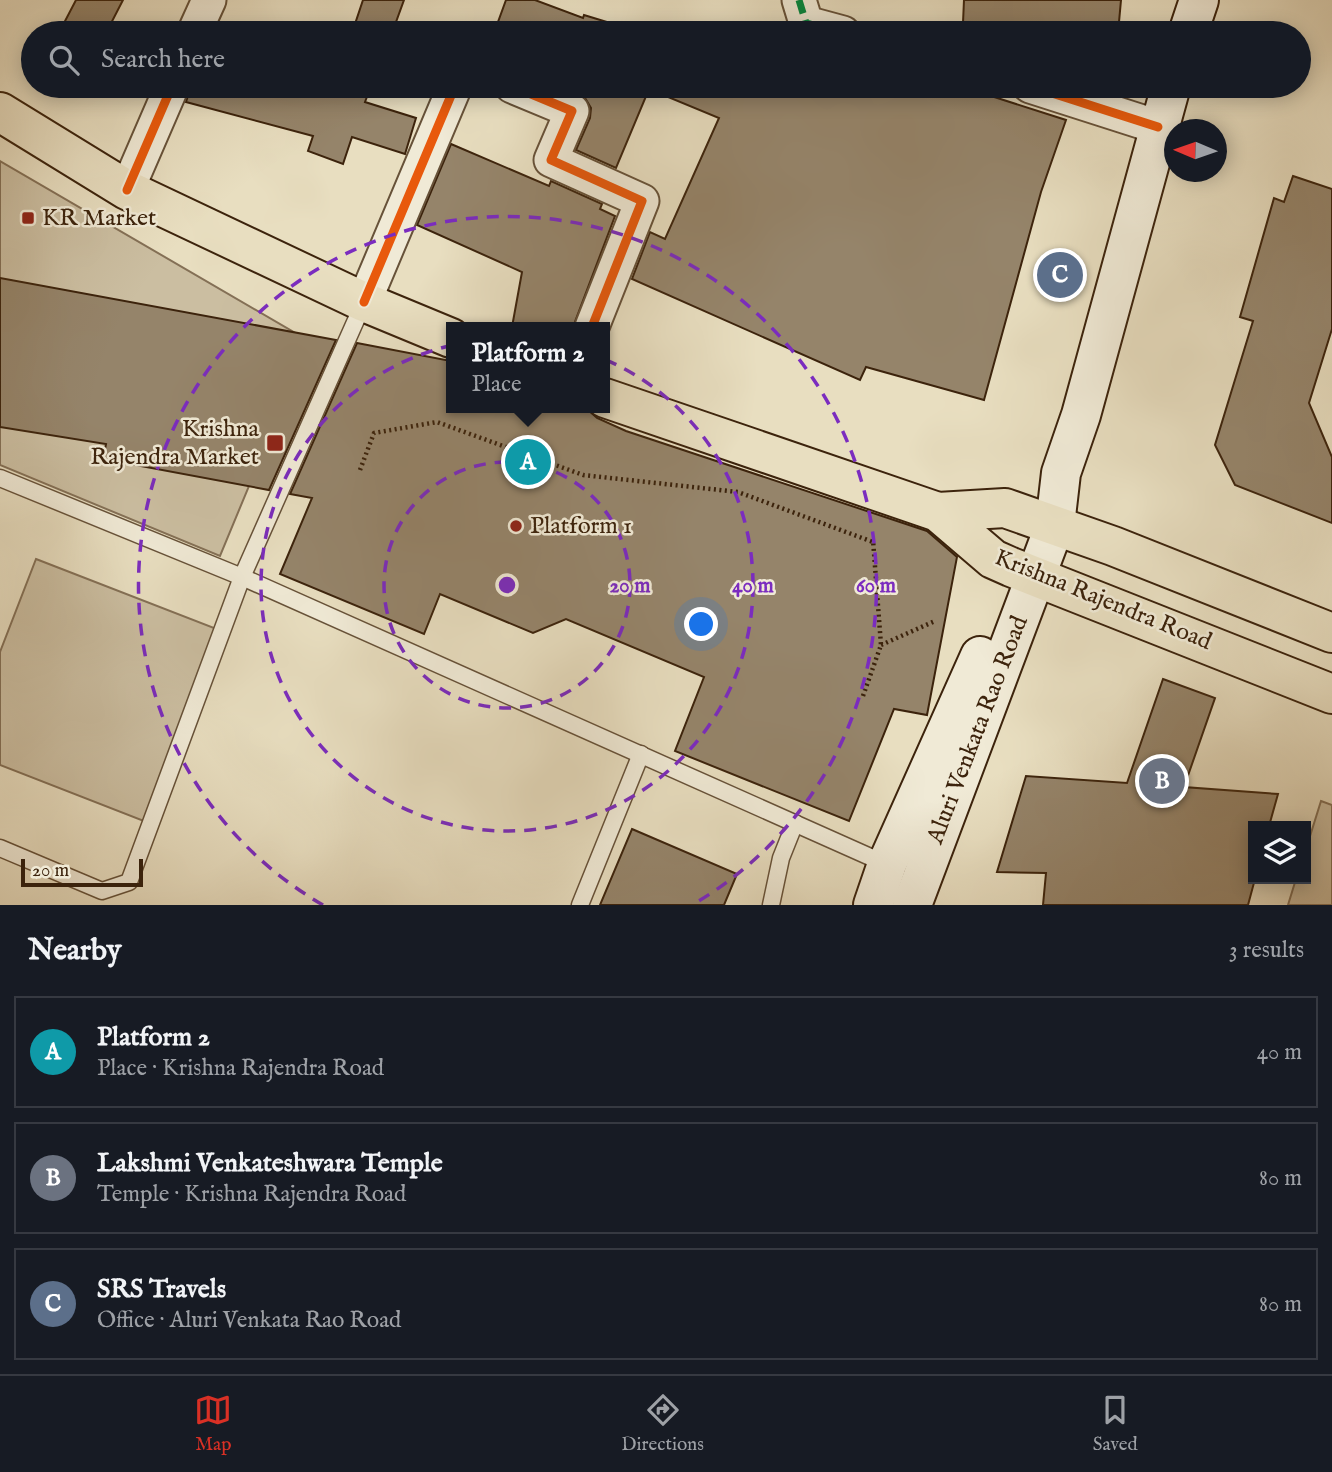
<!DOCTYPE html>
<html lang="en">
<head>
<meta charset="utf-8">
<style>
	body { margin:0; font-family:"IM FELL English",serif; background:#242831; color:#f1f3f6 }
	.controls { position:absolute; right:21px; bottom:21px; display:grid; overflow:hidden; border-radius:0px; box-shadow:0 4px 18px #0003 }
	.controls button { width:63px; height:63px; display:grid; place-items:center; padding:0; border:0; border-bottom:2px solid #363941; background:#171b24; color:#f1f3f6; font:35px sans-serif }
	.compass { position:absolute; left:1164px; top:119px; width:63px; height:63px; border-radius:50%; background:#171b24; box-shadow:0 4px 18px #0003; rotate:272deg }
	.scale { position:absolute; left:21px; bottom:18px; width:122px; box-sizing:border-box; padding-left:7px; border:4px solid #3c230c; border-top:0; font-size:19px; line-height:24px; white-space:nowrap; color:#3c230c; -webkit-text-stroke:5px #f0ead6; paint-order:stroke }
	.you { position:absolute; left:702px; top:625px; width:24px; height:24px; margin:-18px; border:5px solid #fff; border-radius:50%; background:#1a73e8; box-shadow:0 0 0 10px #1a73e833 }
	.badge { display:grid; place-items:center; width:46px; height:46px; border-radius:50%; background:#d93025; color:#fff; font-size:23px; font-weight:700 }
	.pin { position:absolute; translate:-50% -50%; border:4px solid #fff; box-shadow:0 2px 7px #0006 }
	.popup { position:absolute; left:446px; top:322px; width:164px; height:91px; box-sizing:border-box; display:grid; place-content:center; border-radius:0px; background:#171b24; filter:drop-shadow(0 2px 5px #0005); font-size:23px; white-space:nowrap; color:#9ea1a6 }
	.popup b { font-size:26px; color:#f1f3f6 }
	.popup::after { content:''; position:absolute; left:50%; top:100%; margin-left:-14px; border:14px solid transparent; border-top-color:#171b24 }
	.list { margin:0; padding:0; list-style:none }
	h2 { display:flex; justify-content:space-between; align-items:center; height:91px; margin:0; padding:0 28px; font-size:30px }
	h2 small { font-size:23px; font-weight:400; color:#9ea1a6 }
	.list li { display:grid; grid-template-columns:46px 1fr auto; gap:21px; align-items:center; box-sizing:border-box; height:112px; margin:0 14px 14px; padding:0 14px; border:2px solid #363941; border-radius:0px }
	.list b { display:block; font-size:26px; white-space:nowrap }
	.list p { margin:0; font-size:23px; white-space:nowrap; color:#9ea1a6 }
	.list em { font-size:23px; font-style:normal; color:#9ea1a6 }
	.icon { flex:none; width:38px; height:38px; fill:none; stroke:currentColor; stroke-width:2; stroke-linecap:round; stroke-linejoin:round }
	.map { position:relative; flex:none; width:1332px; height:905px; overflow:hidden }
	.search { position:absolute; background:#171b24; box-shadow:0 4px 18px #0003; left:21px; right:21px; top:21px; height:77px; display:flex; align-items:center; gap:18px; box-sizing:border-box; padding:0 24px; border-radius:38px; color:#9ea1a6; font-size:26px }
	.sheet { height:469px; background:#171b24 }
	nav { display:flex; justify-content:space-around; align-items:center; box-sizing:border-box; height:98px; border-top:2px solid #363941; background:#171b24; font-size:19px; color:#9ea1a6 }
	nav a { display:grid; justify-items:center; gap:4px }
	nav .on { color:#d93025 }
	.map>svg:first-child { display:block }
</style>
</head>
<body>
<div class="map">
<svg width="1332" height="905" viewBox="0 0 1332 905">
	<rect width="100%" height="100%" fill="#e8dec0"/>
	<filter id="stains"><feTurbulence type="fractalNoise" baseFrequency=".00286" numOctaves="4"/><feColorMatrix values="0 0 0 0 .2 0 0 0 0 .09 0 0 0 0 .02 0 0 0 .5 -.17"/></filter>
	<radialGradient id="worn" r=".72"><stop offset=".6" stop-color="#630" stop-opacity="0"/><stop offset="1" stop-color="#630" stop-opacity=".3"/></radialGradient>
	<g fill="#cbbea1" stroke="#847056" stroke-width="2">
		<polygon points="0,161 309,341 220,556 0,465"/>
		<polygon points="36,559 227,633 154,825 0,765 0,652"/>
		<polygon points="1321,801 1332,805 1332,905 1288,905 1296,879 1306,879 1306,849"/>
	</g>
	<g fill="#95846a" stroke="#3c230c" stroke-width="2">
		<polygon points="76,0 123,0 106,33 85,33 64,23"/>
		<polygon points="363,0 404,0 392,33 352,33"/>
		<polygon points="506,0 535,0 583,18 584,15 643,33 494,33"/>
		<polygon points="964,0 1121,0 1118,33 1065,33 963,23"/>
		<polygon points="191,86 371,86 365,102 416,118 405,154 352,137 343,164 308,151 313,136 186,102"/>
		<polygon points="590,86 960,86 1066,120 1041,192 984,400 866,367 860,380 632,279 650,232 665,239 719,118 649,89 616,168 576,150 590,118 591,108 585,98"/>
		<polygon points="451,144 549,186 551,181 602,204 600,209 615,216 573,327 512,327 522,272 417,225"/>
		<polygon points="1293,176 1332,189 1332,329 1309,403 1332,457 1332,523 1235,485 1215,445 1253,321 1240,317 1274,198 1284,202"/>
		<polygon points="0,278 336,340 269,490 103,459 106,444 0,427"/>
		<polygon points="357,343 451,361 451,408 586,408 597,418 626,431 927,531 957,557 927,715 894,709 849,821 675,751 704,677 566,619 533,633 440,594 424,634 280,574 312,498 290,494"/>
		<polygon points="1163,679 1215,698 1184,787 1278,794 1269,826 1253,826 1255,879 1248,905 1043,905 1046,873 997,872 1026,776 1127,783"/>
		<polygon points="632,829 737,874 724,905 600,905"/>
	</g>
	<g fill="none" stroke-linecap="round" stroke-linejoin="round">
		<defs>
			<g id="lane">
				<polyline points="0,478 242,577 886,864"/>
				<polyline points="0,848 102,891 129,882 242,577 364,302"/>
				<polyline points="580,905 641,754"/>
				<polyline points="771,905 781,858 795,823"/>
			</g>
			<g id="street">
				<polyline points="799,0 806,23 843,33"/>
				<polyline points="194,33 209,0"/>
				<polyline points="512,86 572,111 551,160 642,201 592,327"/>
				<polyline points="1030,86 1158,127"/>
				<polyline points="127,190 172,86"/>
				<polyline points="364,302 455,86"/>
			</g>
			<g id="secondary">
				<polyline points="1188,33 1199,0"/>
				<polyline points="873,905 887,864 980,656"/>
				<polyline points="912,905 1055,525 1061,473 1081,415 1171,86"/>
			</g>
			<g id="primary">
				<polyline points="0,112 127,190 364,302 451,338"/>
				<polyline points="605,398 938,512 993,559 1011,567 1332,694"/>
				<polyline points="938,512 1005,508 1113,546 1332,633"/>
			</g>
		</defs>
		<use href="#lane" stroke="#675239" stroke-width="19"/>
		<use href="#street" stroke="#675239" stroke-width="37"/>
		<use href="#secondary" stroke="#3c230c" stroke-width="42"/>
		<use href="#primary" stroke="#3c230c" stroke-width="42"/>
		<g stroke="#3c230c" stroke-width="4.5" stroke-dasharray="2 3.5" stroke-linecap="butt">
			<polyline points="360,470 374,433 437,422 583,475 738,492 873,542"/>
			<polyline points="881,645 935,621"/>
			<polyline points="863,696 881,645 873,540"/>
		</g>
		<use href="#lane" stroke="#f0ead6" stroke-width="16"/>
		<use href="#street" stroke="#f0ead6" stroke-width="33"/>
		<use href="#secondary" stroke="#f0ead6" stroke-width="38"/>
		<use href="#primary" stroke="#e8dec0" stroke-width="38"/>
		<polyline stroke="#00873e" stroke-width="7" stroke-dasharray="14 7" stroke-linecap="butt" points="799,0 806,23 843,33"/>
		<defs>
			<g id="cycleway">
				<polyline points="512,86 572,111 551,160 642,201 592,327"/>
				<polyline points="1030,86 1158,127"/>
				<polyline points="127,190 172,86"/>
				<polyline points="364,302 455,86"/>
			</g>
		</defs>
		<use href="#cycleway" stroke="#f0ead6" stroke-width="13"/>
		<use href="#cycleway" stroke="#e8590c" stroke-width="9"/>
	</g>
	<g fill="none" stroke="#7b2cbf" stroke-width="3.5" stroke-dasharray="12 9">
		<circle cx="507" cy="585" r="123"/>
		<circle cx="507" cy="585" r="246"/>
		<path d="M323 905A369 369 0 1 1 692 905"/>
	</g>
	<g fill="#8f2418" stroke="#f0ead6" stroke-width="2.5">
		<rect x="21" y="211" width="14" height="14" rx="3.5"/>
		<rect x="266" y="434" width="18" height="18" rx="3.5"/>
		<circle cx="516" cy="526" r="7"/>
	</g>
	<g text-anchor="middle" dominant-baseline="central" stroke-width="5" stroke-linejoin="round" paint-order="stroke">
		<g font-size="24" fill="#3c230c" stroke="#f0ead6" text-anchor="start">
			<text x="42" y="218">KR Market</text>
			<text x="259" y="429" text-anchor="end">Krishna<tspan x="259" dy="28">Rajendra Market</tspan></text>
			<text x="530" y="526">Platform 1</text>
		</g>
		<g font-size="24" fill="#3c230c" stroke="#f0ead6">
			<text transform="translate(1103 600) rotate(22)">Krishna Rajendra Road</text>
			<text transform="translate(978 730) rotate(-69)">Aluri Venkata Rao Road</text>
		</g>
	</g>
	<circle cx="507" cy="585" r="10" fill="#7b2cbf" stroke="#f0ead6" stroke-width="3.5"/>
	<g font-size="21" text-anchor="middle" font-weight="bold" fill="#7b2cbf" stroke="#f0ead6" stroke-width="5" stroke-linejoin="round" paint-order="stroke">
		<text x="630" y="592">20 m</text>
		<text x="753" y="592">40 m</text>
		<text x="876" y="592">60 m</text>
	</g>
	<rect width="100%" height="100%" filter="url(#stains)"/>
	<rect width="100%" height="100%" fill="url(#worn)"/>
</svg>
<div class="controls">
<button><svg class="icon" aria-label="layers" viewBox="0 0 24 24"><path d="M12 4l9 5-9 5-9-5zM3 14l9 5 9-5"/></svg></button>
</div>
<svg class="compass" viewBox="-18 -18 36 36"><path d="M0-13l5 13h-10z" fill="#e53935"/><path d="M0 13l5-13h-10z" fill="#9ea1a6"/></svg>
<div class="scale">20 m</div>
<div class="you"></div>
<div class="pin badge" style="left:528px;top:462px;background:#0f9aa8">A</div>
<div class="popup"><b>Platform 2</b>Place</div>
<div class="pin badge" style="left:1162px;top:781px;background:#6b7280">B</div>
<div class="pin badge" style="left:1060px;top:275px;background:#5c6f8a">C</div>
<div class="search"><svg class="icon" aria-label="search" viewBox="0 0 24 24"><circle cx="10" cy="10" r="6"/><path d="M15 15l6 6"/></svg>Search here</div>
</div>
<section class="sheet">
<h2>Nearby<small>3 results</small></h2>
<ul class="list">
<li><span class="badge" style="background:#0f9aa8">A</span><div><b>Platform 2</b><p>Place · Krishna Rajendra Road</p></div><em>40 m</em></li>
<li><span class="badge" style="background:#6b7280">B</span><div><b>Lakshmi Venkateshwara Temple</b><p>Temple · Krishna Rajendra Road</p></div><em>80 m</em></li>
<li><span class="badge" style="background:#5c6f8a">C</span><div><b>SRS Travels</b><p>Office · Aluri Venkata Rao Road</p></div><em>80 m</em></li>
</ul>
</section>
<nav>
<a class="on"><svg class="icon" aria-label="map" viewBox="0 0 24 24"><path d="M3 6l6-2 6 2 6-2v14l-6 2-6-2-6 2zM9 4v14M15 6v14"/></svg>Map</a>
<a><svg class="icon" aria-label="directions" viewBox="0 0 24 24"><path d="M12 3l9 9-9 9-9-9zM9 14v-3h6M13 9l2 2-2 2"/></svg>Directions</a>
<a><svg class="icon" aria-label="saved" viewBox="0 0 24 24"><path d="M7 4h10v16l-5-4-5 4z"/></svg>Saved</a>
</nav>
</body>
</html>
